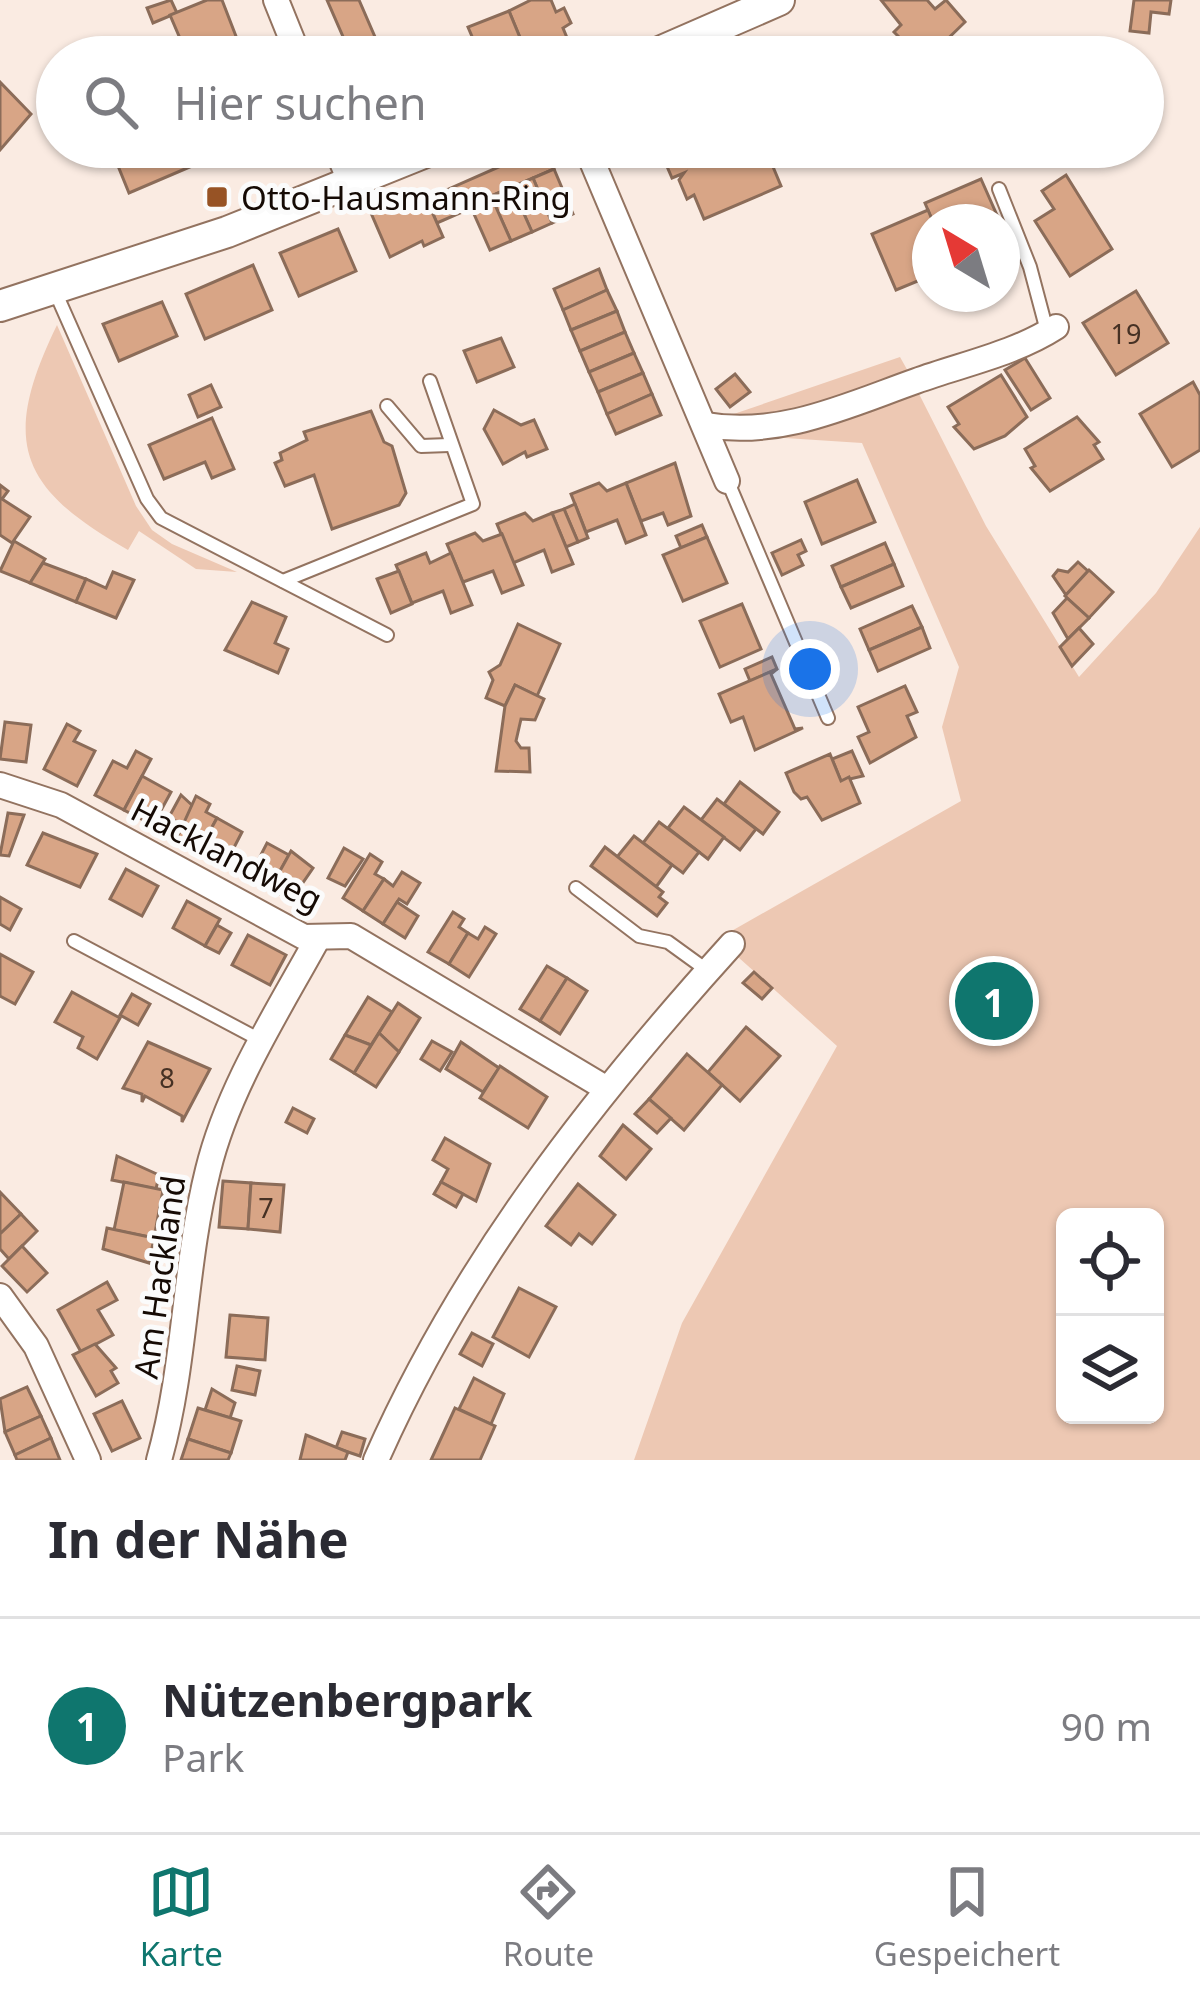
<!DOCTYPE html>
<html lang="de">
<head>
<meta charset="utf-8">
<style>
	body { margin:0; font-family:"Noto Sans",sans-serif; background:#f7f7f7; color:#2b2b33 }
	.controls { position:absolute; right:36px; bottom:36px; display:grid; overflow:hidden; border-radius:18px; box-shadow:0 3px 9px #0004 }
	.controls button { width:108px; height:108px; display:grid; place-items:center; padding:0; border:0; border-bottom:3px solid #e1e1e2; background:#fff; color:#2b2b33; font:60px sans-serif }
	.compass { position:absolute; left:912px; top:204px; width:108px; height:108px; border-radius:50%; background:#fff; box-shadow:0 3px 9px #0004; rotate:322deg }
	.you { position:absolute; left:810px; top:669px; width:42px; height:42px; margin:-30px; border:9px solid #fff; border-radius:50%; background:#1a73e8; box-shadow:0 0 0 18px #1a73e833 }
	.badge { display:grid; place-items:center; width:78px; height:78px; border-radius:50%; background:#0f766e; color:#fff; font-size:39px; font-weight:700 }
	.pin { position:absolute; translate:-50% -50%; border:6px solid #fff; box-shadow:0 3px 12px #0006 }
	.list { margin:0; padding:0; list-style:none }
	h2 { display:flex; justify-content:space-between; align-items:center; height:156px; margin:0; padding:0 48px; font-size:51px }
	h2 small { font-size:39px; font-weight:400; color:#7c7c81 }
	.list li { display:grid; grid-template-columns:78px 1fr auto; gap:36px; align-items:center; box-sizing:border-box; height:216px; padding:0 48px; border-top:3px solid #e1e1e2 }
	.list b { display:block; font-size:45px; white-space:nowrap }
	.list p { margin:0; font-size:39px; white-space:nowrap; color:#7c7c81 }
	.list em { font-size:39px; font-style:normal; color:#7c7c81 }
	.icon { flex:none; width:66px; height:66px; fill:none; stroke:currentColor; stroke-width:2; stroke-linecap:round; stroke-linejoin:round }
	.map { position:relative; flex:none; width:1200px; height:1460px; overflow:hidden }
	.search { position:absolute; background:#fff; box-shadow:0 3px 9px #0004; left:36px; right:36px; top:36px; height:132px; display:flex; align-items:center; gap:30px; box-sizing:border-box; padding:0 42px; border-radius:66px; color:#7c7c81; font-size:45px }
	.sheet { height:372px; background:#fff }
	nav { display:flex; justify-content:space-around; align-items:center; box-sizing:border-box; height:168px; border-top:3px solid #e1e1e2; background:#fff; font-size:33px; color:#7c7c81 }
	nav a { display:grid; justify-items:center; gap:6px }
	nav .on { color:#0f766e }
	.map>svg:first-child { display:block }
</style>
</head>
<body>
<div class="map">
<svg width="1200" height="1460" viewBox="0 0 1200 1460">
	<rect width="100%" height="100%" fill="#faebe2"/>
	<g fill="#edc8b3" fill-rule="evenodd">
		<path d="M 57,325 L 136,506 L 152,530 L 172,544 L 237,572 L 196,569 L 139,531 L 128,550 C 19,488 0,442 57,325 Z"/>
		<polygon points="900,357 909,373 806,411 727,422 725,417"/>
		<path d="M 917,390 L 986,526 L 1079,677 L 1156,593 L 1200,527 L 1200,1460 L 634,1460 L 682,1323 L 837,1046 L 738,957 L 744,948 L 728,933 L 961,801 L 942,727 L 959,667 L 862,443 L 753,436 ZM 1065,1217 L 1155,1217 L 1155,1415 L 1065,1415 Z"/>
	</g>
	<g fill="#d8a586" stroke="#8b6c59" stroke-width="3">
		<polygon points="171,0 177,13 153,23 147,8"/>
		<polygon points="207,0 222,0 244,57 188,57 170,15"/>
		<polygon points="327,0 359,0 375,37 348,48"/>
		<polygon points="551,0 556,12 564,8 571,23 563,28 570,45 528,57 509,11 531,0"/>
		<polygon points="881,0 927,0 935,9 946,0 965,22 929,57 919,57 894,32 901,25"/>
		<polygon points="1134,0 1171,0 1169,14 1151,12 1149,33 1130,31"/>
		<polygon points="509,11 528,57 471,57 468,49 476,46 468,27"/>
		<polygon points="0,82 31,114 0,150"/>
		<polygon points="122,147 226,147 227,151 129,193 112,151"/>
		<polygon points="544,147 554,169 461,209 451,188"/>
		<polygon points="668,147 779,147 778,158 771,162 781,186 704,219 694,195 687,199 679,180 684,173 672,178 660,150"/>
		<polygon points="554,169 573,214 552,223 533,178"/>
		<polygon points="1066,175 1112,249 1070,276 1035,221 1054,209 1042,191"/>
		<polygon points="533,178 552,223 532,232 512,187"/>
		<polygon points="981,179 1000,222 933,222 925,203"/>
		<polygon points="512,187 532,232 511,241 491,196"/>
		<polygon points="449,189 460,213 437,223 426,198"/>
		<polygon points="423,191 443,237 424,246 422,241 390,257 371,213"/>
		<polygon points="491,196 511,241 490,250 470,205"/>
		<polygon points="928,210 933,222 930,276 896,290 872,234"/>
		<polygon points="338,229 356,271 299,296 280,253"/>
		<polygon points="253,265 272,310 205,339 186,294"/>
		<polygon points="599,269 607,290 563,310 554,289"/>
		<polygon points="607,290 617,311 571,330 563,310"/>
		<polygon points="1136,291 1168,343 1116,375 1083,323"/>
		<polygon points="162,302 177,336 119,361 103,324"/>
		<polygon points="617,311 625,332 580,351 571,330"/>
		<polygon points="625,332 634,353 589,372 580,351"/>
		<polygon points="501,338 514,367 477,382 464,351"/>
		<polygon points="634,353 643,373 598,392 589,372"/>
		<polygon points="1025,358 1050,398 1031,410 1005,370"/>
		<polygon points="643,373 652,394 607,414 598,392"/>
		<polygon points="735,374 750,392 730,407 716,389"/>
		<polygon points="1001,375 1027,417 1005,436 974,449 954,427 959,424 948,407"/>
		<polygon points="1193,382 1200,395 1200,450 1172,467 1140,414"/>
		<polygon points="211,385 221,407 198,417 189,395"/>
		<polygon points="652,394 661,415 616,434 607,414"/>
		<polygon points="494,410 521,425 534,420 547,449 527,457 525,452 503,464 484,429"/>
		<polygon points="371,411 384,442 392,446 406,493 399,505 332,529 314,475 285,486 275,463 282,460 280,453 307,440 304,432"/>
		<polygon points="1077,417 1099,442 1094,445 1103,459 1050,491 1031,468 1035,466 1025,449"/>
		<polygon points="212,418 234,469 212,478 205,462 164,479 149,445"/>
		<polygon points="675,463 691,516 668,525 663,513 641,521 626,483"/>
		<polygon points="857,480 875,522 822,544 805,502"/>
		<polygon points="599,483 607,491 626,483 646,535 626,543 617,520 586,532 571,494"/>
		<polygon points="0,485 8,491 2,499 30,517 12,543 0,535"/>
		<polygon points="575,504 588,538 578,542 564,509"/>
		<polygon points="564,509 578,542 566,547 552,513"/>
		<polygon points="525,513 533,521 552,513 573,564 552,572 544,550 513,563 497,524"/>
		<polygon points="702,525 707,537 681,548 676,536"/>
		<polygon points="475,533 483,541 502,534 523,585 502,593 493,571 463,582 447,544"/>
		<polygon points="707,537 727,583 683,601 663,555"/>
		<polygon points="801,540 806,551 798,555 803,565 782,575 772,553"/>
		<polygon points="14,541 45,559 30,583 0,571"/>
		<polygon points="885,543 894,564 841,587 832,566"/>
		<polygon points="426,553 430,563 451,553 472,605 451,613 443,591 412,603 396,565"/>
		<polygon points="1078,562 1088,571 1066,595 1053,576 1058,570 1068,572"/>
		<polygon points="43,563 86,579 76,602 30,583"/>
		<polygon points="894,564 903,586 851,608 841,587"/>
		<polygon points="1089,570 1113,592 1089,618 1065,596"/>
		<polygon points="399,571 412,604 391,613 377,579"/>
		<polygon points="113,572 134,580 116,618 76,602 86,579 106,588"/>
		<polygon points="1067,598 1089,618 1068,639 1053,613"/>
		<polygon points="252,602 286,617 275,643 288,649 278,673 225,650"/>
		<polygon points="742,604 761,649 720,667 700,621"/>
		<polygon points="912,606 922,627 869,650 860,629"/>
		<polygon points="518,624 560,644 537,696 515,685 505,706 486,698 493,680 489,672 500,665"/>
		<polygon points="922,627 930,648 878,671 869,650"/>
		<polygon points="1079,628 1093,644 1072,666 1060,647"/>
		<polygon points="772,657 777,669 750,681 745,669"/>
		<polygon points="777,669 771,674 795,729 803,728 755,750 743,717 731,722 719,694"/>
		<polygon points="515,685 544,699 535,720 521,719 516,741 521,748 529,748 530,772 496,771 505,706"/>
		<polygon points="905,686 917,712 907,716 916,737 870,763 858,737 869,732 858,707"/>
		<polygon points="5,722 31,725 26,762 0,759"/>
		<polygon points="67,724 80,731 74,741 95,751 77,786 44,769"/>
		<polygon points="136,751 151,759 124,810 95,795 113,761 127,768"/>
		<polygon points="852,751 863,776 841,781 832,759"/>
		<polygon points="830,754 841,781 849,777 860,803 822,820 807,797 801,799 794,792 786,773"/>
		<polygon points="142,776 171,792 153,825 124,810"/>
		<polygon points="740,782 779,812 763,834 724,804"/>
		<polygon points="181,795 194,807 184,826 169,817"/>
		<polygon points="196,796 210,804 206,812 217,818 199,851 177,838"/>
		<polygon points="717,799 756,829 740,850 701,820"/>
		<polygon points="684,807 724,837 708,859 668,828"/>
		<polygon points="8,813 24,815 9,856 0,855"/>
		<polygon points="217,818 242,832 225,865 199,851"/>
		<polygon points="659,822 699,852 683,873 643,843"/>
		<polygon points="43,833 97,854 80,887 27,865"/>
		<polygon points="634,836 672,865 656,887 617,857"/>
		<polygon points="267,843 289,855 270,889 251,874"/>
		<polygon points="605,847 663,892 659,897 667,903 657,916 591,866"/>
		<polygon points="344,848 363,859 345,886 328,878"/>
		<polygon points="291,851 313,868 291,900 270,889"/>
		<polygon points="370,854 382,862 375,874 384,879 363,911 343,898"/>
		<polygon points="126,869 158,886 142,916 110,899"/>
		<polygon points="402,872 420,883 407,904 399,899 383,924 363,911 384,879 393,886"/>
		<polygon points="0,897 21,909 10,930 0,924"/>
		<polygon points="187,901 220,919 205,946 173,928"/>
		<polygon points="397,902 418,916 405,938 383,924"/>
		<polygon points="453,912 464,919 459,927 468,933 449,964 428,952"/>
		<polygon points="217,925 231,933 219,953 205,946"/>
		<polygon points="485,927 496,934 469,977 449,964 468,933 478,939"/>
		<polygon points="248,935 286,955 270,985 232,965"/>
		<polygon points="0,954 33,972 15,1004 0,996"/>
		<polygon points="547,966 567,978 540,1021 520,1009"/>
		<polygon points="754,972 772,988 762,999 743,983"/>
		<polygon points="567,978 587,991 560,1034 540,1021"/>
		<polygon points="72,992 120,1018 97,1059 78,1048 83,1037 55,1022"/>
		<polygon points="132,994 150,1004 138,1025 120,1015"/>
		<polygon points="368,997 392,1012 371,1045 345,1035"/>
		<polygon points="398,1003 420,1018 399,1052 379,1033"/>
		<polygon points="746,1027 780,1056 740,1101 708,1072"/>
		<polygon points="379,1033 399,1052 376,1087 354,1073"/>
		<polygon points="345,1035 371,1045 354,1073 331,1059"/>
		<polygon points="432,1041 452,1052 440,1071 421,1059"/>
		<polygon points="148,1042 210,1069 182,1122 182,1116 145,1096 142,1102 142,1094 123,1088"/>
		<polygon points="461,1042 499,1068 483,1092 446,1069"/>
		<polygon points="687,1054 722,1085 684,1130 649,1099"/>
		<polygon points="500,1066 547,1097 528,1128 480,1098"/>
		<polygon points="649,1099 671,1118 657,1133 635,1114"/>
		<polygon points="293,1108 314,1119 307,1133 286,1122"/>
		<polygon points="623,1125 651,1149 626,1179 600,1156"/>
		<polygon points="445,1138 490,1164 476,1201 441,1182 448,1169 433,1160"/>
		<polygon points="117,1156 159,1175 156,1189 112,1180"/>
		<polygon points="223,1181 251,1183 248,1229 219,1227"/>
		<polygon points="124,1182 163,1190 154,1238 114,1230"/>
		<polygon points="441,1182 463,1194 456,1207 434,1194"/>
		<polygon points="251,1183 284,1185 280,1232 248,1229"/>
		<polygon points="578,1184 615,1215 592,1244 579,1234 571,1245 546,1226"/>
		<polygon points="0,1192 21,1214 0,1234"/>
		<polygon points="21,1214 37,1231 9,1259 0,1249 0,1234"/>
		<polygon points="107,1228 154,1238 149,1263 103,1249"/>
		<polygon points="22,1246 47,1273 27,1292 2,1266"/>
		<polygon points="107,1282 117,1300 98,1310 113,1335 81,1352 58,1310"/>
		<polygon points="519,1288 556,1307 529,1357 493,1337"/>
		<polygon points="230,1315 268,1318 265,1360 226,1357"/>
		<polygon points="472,1333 493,1344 482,1366 460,1354"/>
		<polygon points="95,1344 116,1368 111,1371 118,1383 96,1396 73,1355"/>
		<polygon points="237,1366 260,1371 255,1395 232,1390"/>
		<polygon points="474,1378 504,1394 491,1424 459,1409"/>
		<polygon points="27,1387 41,1416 5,1432 0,1399"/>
		<polygon points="212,1389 235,1403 230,1418 205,1410"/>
		<polygon points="122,1401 140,1438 112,1451 94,1414"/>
		<polygon points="198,1408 241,1421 231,1453 188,1439"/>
		<polygon points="455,1408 495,1426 480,1460 431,1460"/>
		<polygon points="41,1416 51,1438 15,1455 5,1432"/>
		<polygon points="342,1432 365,1439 360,1456 336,1448"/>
		<polygon points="306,1435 348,1452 345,1460 300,1460"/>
		<polygon points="51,1438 60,1460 17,1460 15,1455"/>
		<polygon points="188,1439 231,1453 228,1460 181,1460"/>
	</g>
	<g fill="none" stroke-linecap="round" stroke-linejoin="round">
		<defs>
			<g id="service">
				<polyline points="999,189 1030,267 1047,331"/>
				<polyline points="54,289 147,499 161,518 387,635"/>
				<polyline points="387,406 421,446 449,445"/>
				<polyline points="728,482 828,718"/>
				<polyline points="283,581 473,504 430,381"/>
				<polyline points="576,888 639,936 668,942 708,971"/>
				<polyline points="74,941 262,1041"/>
			</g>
			<g id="minor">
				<polyline points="276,0 299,57"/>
				<polyline points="336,147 351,184"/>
				<polyline points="586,147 727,481"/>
				<path d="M 706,425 C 780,438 848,405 916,381 C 963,364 1014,354 1056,327"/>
				<polyline points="0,785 61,805 304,937 351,936 607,1089"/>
				<polyline points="0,1296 36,1346 88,1460"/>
				<path d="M 159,1460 C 186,1365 184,1266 208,1170 C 228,1088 278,1011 318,938"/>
				<path d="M 376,1460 C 462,1265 590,1101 732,944"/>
			</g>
			<g id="tertiary">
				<polyline points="648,57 779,0"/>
				<polyline points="0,306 227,232 438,147"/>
			</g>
		</defs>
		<use href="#service" stroke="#937360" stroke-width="16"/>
		<use href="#minor" stroke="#937360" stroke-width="28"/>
		<use href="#tertiary" stroke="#937360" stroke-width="34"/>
		<use href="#service" stroke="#fff" stroke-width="12"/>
		<use href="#minor" stroke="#fff" stroke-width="24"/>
		<use href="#tertiary" stroke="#fff" stroke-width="30"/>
	</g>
	<rect fill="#975325" stroke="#fbfbfb" stroke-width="4.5" x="205" y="185" width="24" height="24" rx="6"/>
	<g text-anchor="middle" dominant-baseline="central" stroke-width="10" stroke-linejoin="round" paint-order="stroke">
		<g font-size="27" fill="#463124">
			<text x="1126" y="333">19</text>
			<text x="167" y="1077">8</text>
			<text x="266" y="1207">7</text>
		</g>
		<g font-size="33" fill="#150a04" stroke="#fbfbfb" text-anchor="start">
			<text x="241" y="197">Otto-Hausmann-Ring</text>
		</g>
		<g font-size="33" fill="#150a04" stroke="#fbfbfb">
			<text transform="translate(227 854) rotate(27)">Hacklandweg</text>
			<text transform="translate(159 1277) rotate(-82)">Am Hackland</text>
		</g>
	</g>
</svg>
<div class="controls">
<button><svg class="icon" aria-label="locate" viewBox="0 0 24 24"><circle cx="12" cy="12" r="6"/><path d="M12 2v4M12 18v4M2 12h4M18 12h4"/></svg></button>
<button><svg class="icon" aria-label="layers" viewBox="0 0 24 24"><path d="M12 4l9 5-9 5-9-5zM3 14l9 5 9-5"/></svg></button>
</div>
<svg class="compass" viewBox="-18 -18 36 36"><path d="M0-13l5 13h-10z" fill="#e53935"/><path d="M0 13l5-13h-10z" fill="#7c7c81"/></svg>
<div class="you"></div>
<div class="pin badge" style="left:994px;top:1001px">1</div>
<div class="search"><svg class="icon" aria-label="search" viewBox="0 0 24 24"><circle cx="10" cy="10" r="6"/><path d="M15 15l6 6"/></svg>Hier suchen</div>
</div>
<section class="sheet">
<h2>In der Nähe<small></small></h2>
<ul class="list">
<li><span class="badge">1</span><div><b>Nützenbergpark</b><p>Park</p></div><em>90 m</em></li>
</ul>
</section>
<nav>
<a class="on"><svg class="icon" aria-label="map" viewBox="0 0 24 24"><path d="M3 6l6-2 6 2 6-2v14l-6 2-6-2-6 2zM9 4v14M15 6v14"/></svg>Karte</a>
<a><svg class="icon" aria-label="directions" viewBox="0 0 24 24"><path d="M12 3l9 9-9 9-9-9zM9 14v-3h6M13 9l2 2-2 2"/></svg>Route</a>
<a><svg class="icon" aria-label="saved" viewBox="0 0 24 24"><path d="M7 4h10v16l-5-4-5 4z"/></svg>Gespeichert</a>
</nav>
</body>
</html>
